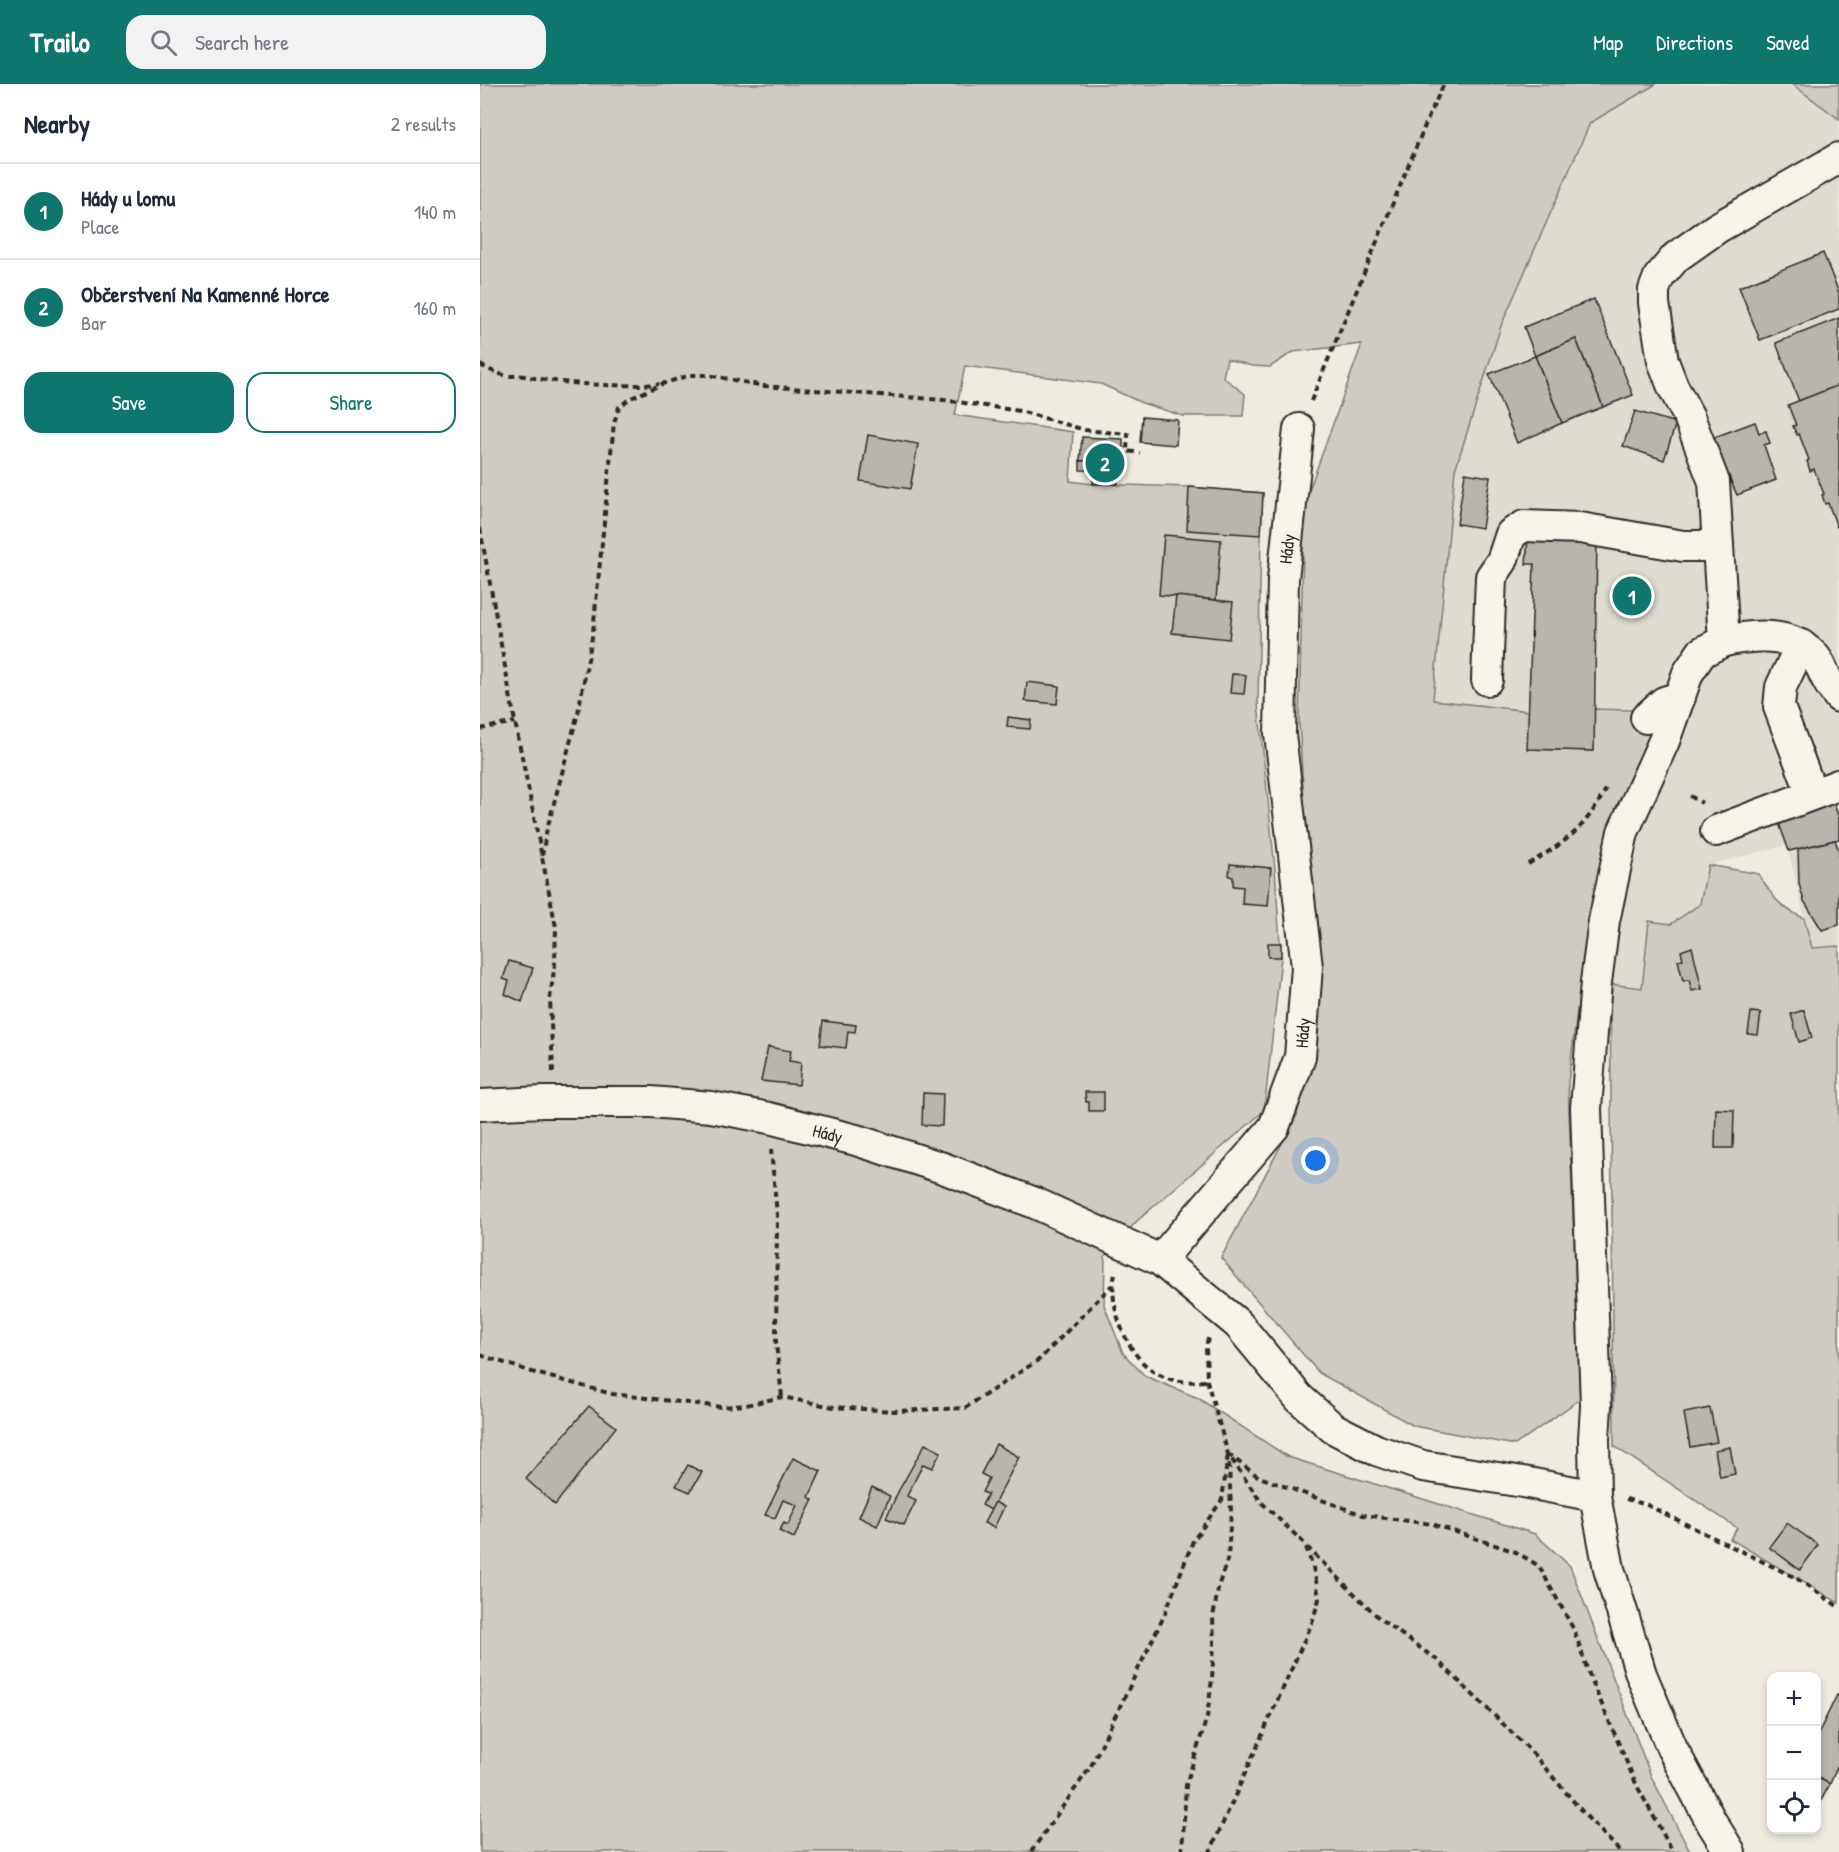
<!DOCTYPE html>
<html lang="en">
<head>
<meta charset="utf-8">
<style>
	body { margin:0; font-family:"Patrick Hand",sans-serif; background:#f2f2f3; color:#1f2937 }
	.controls { position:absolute; right:18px; bottom:18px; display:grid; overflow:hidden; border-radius:12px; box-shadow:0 3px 9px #0003 }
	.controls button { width:54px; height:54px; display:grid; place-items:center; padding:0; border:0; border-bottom:2px solid #e0e1e3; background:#fff; color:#1f2937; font:30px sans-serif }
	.you { position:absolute; left:836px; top:1077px; width:21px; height:21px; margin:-15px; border:4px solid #fff; border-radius:50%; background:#1a73e8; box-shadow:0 0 0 9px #1a73e833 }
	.badge { display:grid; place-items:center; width:39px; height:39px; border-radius:50%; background:#0f766e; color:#fff; font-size:20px; font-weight:700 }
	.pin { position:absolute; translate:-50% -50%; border:3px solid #fff; box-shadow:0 2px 6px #0006 }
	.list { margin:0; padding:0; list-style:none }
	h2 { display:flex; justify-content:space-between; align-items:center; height:78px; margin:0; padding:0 24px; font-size:26px }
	h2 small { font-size:20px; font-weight:400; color:#747a83 }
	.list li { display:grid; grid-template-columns:39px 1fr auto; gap:18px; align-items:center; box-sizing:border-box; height:96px; padding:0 24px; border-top:2px solid #e0e1e3 }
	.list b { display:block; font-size:22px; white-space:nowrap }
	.list p { margin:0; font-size:20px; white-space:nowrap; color:#747a83 }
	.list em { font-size:20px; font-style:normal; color:#747a83 }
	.actions { display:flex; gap:12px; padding:18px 24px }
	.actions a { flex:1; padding:14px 0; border:2px solid #0f766e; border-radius:18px; text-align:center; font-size:21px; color:#0f766e }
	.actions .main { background:#0f766e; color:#fff }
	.icon { flex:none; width:33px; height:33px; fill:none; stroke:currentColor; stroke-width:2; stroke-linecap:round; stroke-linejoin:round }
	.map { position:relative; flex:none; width:1359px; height:1768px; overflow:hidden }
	header { display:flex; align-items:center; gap:36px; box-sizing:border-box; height:84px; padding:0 30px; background:#0f766e; color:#fff }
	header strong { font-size:28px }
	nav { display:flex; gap:33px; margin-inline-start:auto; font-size:21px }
	.search { width:420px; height:54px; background:#f2f2f3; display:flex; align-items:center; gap:15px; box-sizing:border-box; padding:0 21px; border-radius:18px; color:#747a83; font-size:22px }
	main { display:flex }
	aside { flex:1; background:#fff }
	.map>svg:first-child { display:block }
</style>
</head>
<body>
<header>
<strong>Trailo</strong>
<div class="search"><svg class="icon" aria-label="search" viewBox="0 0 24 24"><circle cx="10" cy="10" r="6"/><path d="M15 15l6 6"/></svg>Search here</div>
<nav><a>Map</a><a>Directions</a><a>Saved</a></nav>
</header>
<main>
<aside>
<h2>Nearby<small>2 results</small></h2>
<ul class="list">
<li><span class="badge">1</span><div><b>Hády u lomu</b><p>Place</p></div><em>140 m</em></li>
<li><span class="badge">2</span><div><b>Občerstvení Na Kamenné Horce</b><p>Bar</p></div><em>160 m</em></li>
</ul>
<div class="actions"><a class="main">Save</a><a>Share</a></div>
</aside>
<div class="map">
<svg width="1359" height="1768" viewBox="0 0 1359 1768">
	<rect width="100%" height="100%" fill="#efebe0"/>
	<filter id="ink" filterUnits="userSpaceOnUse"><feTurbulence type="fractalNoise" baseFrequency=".0167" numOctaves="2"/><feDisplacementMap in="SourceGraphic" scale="12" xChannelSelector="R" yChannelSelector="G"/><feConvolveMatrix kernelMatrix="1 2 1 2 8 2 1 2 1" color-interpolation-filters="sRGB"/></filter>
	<g filter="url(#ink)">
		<polygon fill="#dedbd1" points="1176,0 1312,0 1359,35 1359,862 1332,864 1307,761 1228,781 1220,820 1191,840 1162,904 1101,896 1109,832 1129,741 1172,649 1114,667 1047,665 953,616 975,386 1021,242 1110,38"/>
		<g fill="#cfcbc2" stroke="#7d7b76" stroke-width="1.5">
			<polygon points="0,0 1176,0 1110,39 1021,242 975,386 953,616 1049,627 1048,665 1114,667 1114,625 1151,626 1172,649 1129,741 1109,832 1088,999 1100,1315 1035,1361 934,1342 839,1289 741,1174 817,1031 837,937 819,638 824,420 882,260 813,268 790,283 772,282 747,275 743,293 765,310 763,332 703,332 662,319 621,300 485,282 475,331 593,348 590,397 613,400 709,403 783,409 781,451 778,619 795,785 801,874 784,1027 657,1137 625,1172 624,1221 643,1269 665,1292 718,1314 808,1373 1055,1450 1090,1482 1171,1692 1210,1768 0,1768"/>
			<polygon points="1312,0 1359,0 1359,35"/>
			<path d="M 1228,781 L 1279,790 C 1292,813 1300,824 1324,834 L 1332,864 L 1359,862 L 1359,1519 L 1250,1455 L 1257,1444 L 1134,1362 L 1130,900 L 1162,904 L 1169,837 L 1191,840 L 1220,820 Z"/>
		</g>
		<g fill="#b8b5ae" stroke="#2b2b2b" stroke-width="1.5">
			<polygon points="1343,169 1359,209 1359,225 1280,256 1259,203"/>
			<polygon points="1114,215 1153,311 1123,323 1096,255 1055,272 1044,243"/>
			<polygon points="1359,234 1359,301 1319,317 1296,259"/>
			<polygon points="1096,255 1123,323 1082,339 1055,272"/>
			<polygon points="1055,272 1082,339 1037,359 1009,290"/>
			<polygon points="1359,301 1359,442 1357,443 1348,419 1345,420 1342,411 1344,410 1334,385 1330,387 1327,377 1329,376 1319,350 1317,351 1313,342 1316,341 1308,321"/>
			<polygon points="1155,327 1196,339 1184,376 1143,362"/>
			<polygon points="662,333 698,336 696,361 660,358"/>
			<polygon points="1275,338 1279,349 1286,347 1290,359 1284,361 1296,396 1257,411 1232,354"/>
			<polygon points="388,351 438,360 430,405 380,397"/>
			<polygon points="602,353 643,355 643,377 600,377"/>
			<polygon points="600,377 638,377 638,387 600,386"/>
			<rect x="613" y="387" width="25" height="13"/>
			<polygon points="985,389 1010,393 1002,444 977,440"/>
			<polygon points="709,403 783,409 781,451 707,446"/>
			<polygon points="684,451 741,456 736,516 679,511"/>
			<polygon points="1048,453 1117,455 1114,667 1047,665 1054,480 1046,480"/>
			<polygon points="1147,503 1159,504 1157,521 1146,520"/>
			<polygon points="696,512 753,518 749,555 692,549"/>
			<polygon points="752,590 766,591 764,610 750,609"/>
			<polygon points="547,598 579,602 577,620 545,617"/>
			<polygon points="528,633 551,636 550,645 527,643"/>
			<polygon points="1351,712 1359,734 1359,755 1309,767 1295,728"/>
			<polygon points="1355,756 1359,767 1359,841 1342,846 1324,817 1319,800 1318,765"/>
			<polygon points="750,780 791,784 788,822 762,820 763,803 753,802 753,793 749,792"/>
			<rect x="788" y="859" width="13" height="14"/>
			<polygon points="1212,863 1222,905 1212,907 1209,896 1203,897 1198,876 1203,875 1201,867"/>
			<polygon points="29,877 53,884 42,918 25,910 29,897 23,895"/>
			<polygon points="1324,926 1332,954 1319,958 1311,930"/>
			<polygon points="1271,928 1281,929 1278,951 1268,950"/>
			<polygon points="343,937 376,941 375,948 368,947 366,964 340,961"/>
			<polygon points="288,963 311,967 309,977 321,979 319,1001 281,997"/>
			<polygon points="605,1008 624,1008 624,1027 609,1027 609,1018 606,1018"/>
			<polygon points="443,1009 463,1010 462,1042 442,1041"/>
			<polygon points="1236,1025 1254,1026 1253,1064 1235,1064"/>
			<polygon points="109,1322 136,1343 75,1421 46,1395"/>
			<polygon points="1230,1324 1237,1358 1210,1363 1204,1329"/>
			<polygon points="445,1360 461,1368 452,1384 443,1380 427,1412 436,1417 424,1441 406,1434 418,1408"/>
			<polygon points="516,1360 539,1373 511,1426 502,1421 508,1410 502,1408 509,1394 501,1390"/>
			<polygon points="1250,1363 1255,1390 1240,1393 1235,1366"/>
			<polygon points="313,1374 341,1387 329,1413 333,1416 314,1454 299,1447 304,1439 308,1441 317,1421 303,1416 295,1434 285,1431"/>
			<polygon points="208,1381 222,1388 210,1408 196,1402"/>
			<polygon points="392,1403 410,1412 397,1442 379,1433"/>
			<polygon points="515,1418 524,1423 514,1444 504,1439"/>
			<polygon points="1307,1439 1338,1461 1320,1486 1289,1463"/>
			<polygon points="1357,1611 1359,1612 1359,1679 1350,1700 1336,1693 1336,1654"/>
			<polygon points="1336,1693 1350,1700 1338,1722 1336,1721"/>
		</g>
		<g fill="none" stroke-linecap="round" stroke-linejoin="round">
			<defs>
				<g id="minor">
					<path d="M 1244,557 C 1274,551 1310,547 1334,572 C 1341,579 1343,589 1348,597 C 1351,603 1355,608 1359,613"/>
					<polyline points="1321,561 1301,603 1299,623 1332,710"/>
					<polyline points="1007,596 1011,493 1022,477 1031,450 1044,442 1100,444 1203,462 1238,462"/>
					<polyline points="1166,634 1184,618 1200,613"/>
					<polyline points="1236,747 1358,701 1359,702"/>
					<path id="s1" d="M 0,1021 L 63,1018 L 171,1018 L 231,1023 L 289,1034 L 376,1056 L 463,1084 L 555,1119 L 680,1176 L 758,1240 L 819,1314 L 853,1344 L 896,1366 L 943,1382 L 1043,1398 L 1115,1412 L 1129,1485 L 1161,1590 L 1192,1664 L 1232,1739 L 1250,1768"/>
					<path id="s2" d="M 680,1176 L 794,1043 L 820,973 L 827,883 L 800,650 L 803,495 L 819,345"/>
					<polyline points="1115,1412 1114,1355 1116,1322 1106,1024 1116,898 1124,837 1143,748 1184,657 1208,589 1222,568 1244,557 1234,398 1209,333 1193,303 1183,277 1174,219 1174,206 1179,193 1196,173 1237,144 1359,74"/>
				</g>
			</defs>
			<use href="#minor" stroke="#2b2b2b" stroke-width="34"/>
			<g stroke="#2b2b2b" stroke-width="4" stroke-dasharray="6 4.5" stroke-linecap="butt">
				<path d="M 0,281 C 10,286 19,291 30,292 C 35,292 39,291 44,292 C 89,301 134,303 179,300"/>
				<polyline points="831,317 951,27 964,0"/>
				<polyline points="0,444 35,638 76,843 75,879 70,915 73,988"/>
				<polyline points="0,645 35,638"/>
				<polyline points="1210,712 1222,719"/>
				<polyline points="62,772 66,749 98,629 113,548 134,339 139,323 149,315 182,300 210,291 228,291 284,302 464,316 505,322 540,327 605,346 648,350 647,367 660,369"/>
				<path d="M 1048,780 C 1086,758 1104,746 1126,705"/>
				<polyline points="291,1065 297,1131 296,1259 302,1313"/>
				<path d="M 635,1190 C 627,1221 648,1275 678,1290 C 694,1299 710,1298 727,1297"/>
				<polyline points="728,1254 726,1263 727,1297 748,1370 781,1418 825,1460 835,1490 839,1515 832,1539 730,1768"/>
				<polyline points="0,1271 52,1288 132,1310 242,1323 266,1321 302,1313 353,1323 414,1327 485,1324 560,1275 632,1201"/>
				<polyline points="748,1370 779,1393 883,1431 952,1440 1036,1468 1059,1482 1094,1546 1110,1593 1157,1702 1193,1768"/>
				<polyline points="1146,1415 1167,1421 1316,1494 1359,1523"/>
				<polyline points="827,1463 900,1535 957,1576 1049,1665 1106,1732 1141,1768"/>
				<polyline points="551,1768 611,1682 684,1532 713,1457 742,1416 748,1370"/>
				<polyline points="702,1768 706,1701 727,1633 732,1595 734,1559 733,1533 739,1500 748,1473 751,1428 749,1379"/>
			</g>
			<use href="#minor" stroke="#f7f3e8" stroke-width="30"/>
		</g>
	</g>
	<g text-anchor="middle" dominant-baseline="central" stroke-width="4.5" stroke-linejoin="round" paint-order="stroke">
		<g font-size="18" fill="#2b2b2b" stroke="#f7f3e8">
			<text stroke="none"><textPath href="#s2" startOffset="760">Hády</textPath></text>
			<text stroke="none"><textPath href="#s2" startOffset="274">Hády</textPath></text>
			<text stroke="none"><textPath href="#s1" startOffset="351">Hády</textPath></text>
		</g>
	</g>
</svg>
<div class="controls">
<button>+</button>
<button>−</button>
<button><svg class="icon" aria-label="locate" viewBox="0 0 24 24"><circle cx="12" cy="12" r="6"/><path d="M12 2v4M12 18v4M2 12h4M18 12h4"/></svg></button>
</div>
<div class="you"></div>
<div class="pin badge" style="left:1152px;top:512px">1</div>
<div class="pin badge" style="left:625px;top:379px">2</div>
</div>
</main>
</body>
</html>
